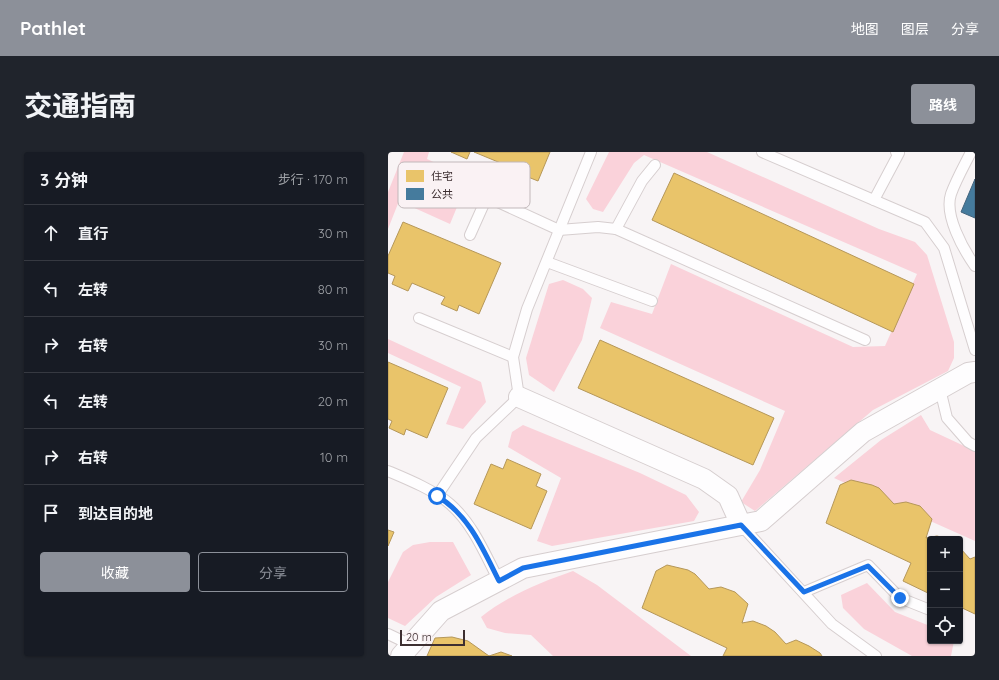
<!DOCTYPE html>
<html lang="zh">
<head>
<meta charset="utf-8">
<style>
	body { margin:0; font-family:Quicksand,"Noto Sans SC",sans-serif; background:#20242c; color:#f1f3f6 }
	.controls { position:absolute; right:12px; bottom:12px; display:grid; overflow:hidden; border-radius:4px; box-shadow:0 1px 3px #0004 }
	.controls button { width:36px; height:36px; display:grid; place-items:center; padding:0; border:0; border-bottom:1px solid #363941; background:#171b24; color:#f1f3f6; font:20px sans-serif }
	.scale { position:absolute; left:12px; bottom:10px; width:65px; box-sizing:border-box; padding-left:4px; border:2px solid #3d2f31; border-top:0; font-size:11px; line-height:14px; white-space:nowrap; color:#3d2f31; -webkit-text-stroke:3px #faf2f4; paint-order:stroke }
	.stop { position:absolute; width:12px; height:12px; margin:-9px; border:3px solid #1a73e8; border-radius:50%; background:#fff }
	.stop.end { background:#1a73e8; border-color:#fff; box-shadow:0 1px 4px #0008 }
	.list { margin:0; padding:0; list-style:none }
	h2 { display:flex; justify-content:space-between; align-items:center; height:52px; margin:0; padding:0 16px; font-size:17px }
	h2 small { font-size:13px; font-weight:400; color:#9ea1a6 }
	.list li { display:grid; grid-template-columns:26px 1fr auto; gap:12px; align-items:center; box-sizing:border-box; height:56px; padding:0 16px; border-top:1px solid #363941 }
	.list b { display:block; font-size:15px; white-space:nowrap }
	.list em { font-size:13px; font-style:normal; color:#9ea1a6 }
	.actions { display:flex; gap:8px; padding:12px 16px }
	.actions a { flex:1; padding:9px 0; border:1px solid #8c9099; border-radius:4px; text-align:center; font-size:14px; color:#8c9099 }
	.actions .main { background:#8c9099; color:#fff }
	.icon { flex:none; width:22px; height:22px; fill:none; stroke:currentColor; stroke-width:2; stroke-linecap:round; stroke-linejoin:round }
	.map { position:relative; flex:none; width:587px; height:504px; overflow:hidden; border-radius:4px }
	header { display:flex; align-items:center; gap:24px; box-sizing:border-box; height:56px; padding:0 20px; background:#8c9099; color:#fff }
	header strong { font-size:19px }
	nav { display:flex; gap:22px; margin-inline-start:auto; font-size:14px }
	.intro { display:flex; align-items:center; justify-content:space-between; box-sizing:border-box; height:96px; padding:0 24px }
	h1 { margin:0; font-size:28px }
	.button { padding:10px 18px; border-radius:4px; background:#8c9099; color:#fff; font-size:14px; font-weight:700 }
	main { display:flex; gap:24px; padding:0 24px }
	aside { flex:1; background:#171b24; border-radius:4px; box-shadow:0 1px 3px #0004 }
	.map>svg:first-child { display:block }
</style>
</head>
<body>
<header>
<strong>Pathlet</strong>
<nav><a>地图</a><a>图层</a><a>分享</a></nav>
</header>
<div class="intro"><h1>交通指南</h1><a class="button">路线</a></div>
<main>
<aside>
<h2>3 分钟<small>步行 · 170 m</small></h2>
<ul class="list">
<li><svg class="icon" aria-label="ahead" viewBox="0 0 24 24"><path d="M12 20V5M6 11l6-6 6 6"/></svg><div><b>直行</b></div><em>30 m</em></li>
<li><svg class="icon" aria-label="left" viewBox="0 0 24 24"><path d="M17 20v-9H6M10 6l-5 5 5 5"/></svg><div><b>左转</b></div><em>80 m</em></li>
<li><svg class="icon" aria-label="right" viewBox="0 0 24 24"><path d="M7 20v-9h11M14 6l5 5-5 5"/></svg><div><b>右转</b></div><em>30 m</em></li>
<li><svg class="icon" aria-label="left" viewBox="0 0 24 24"><path d="M17 20v-9H6M10 6l-5 5 5 5"/></svg><div><b>左转</b></div><em>20 m</em></li>
<li><svg class="icon" aria-label="right" viewBox="0 0 24 24"><path d="M7 20v-9h11M14 6l5 5-5 5"/></svg><div><b>右转</b></div><em>10 m</em></li>
<li><svg class="icon" aria-label="arrive" viewBox="0 0 24 24"><path d="M6 21V4h12l-3 4 3 4H6"/></svg><div><b>到达目的地</b></div></li>
</ul>
<div class="actions"><a class="main">收藏</a><a>分享</a></div>
</aside>
<div class="map">
<svg width="587" height="504" viewBox="0 0 587 504">
	<rect width="100%" height="100%" fill="#f8f4f5"/>
	<g fill="#fad2da">
		<polygon points="16,0 41,0 39,7 81,26 62,72 11,49 0,77 0,40"/>
		<polygon points="221,0 319,0 491,77 527,90 539,103 566,190 566,206 560,219 485,258 367,359 353,350 372,318 397,259 212,176 223,150 264,162 283,112 465,195 497,194 529,122 256,3 246,11 215,60 205,57 198,47"/>
		<polygon points="175,128 195,137 204,146 194,188 166,240 141,223 138,206 161,132"/>
		<polygon points="0,187 93,230 98,250 75,277 58,272 73,235 0,201"/>
		<polygon points="533,263 542,278 587,299 587,389 446,326 493,288"/>
		<polygon points="135,273 252,321 298,343 311,360 306,369 164,394 149,389 173,326 120,295 124,280"/>
		<polygon points="42,390 65,390 83,423 48,445 17,474 0,466 0,430 15,400 25,393"/>
		<path d="M 185,419 L 209,433 L 303,504 L 165,504 L 143,483 L 117,481 L 99,476 L 93,465 C 119,444 153,430 185,419 Z"/>
		<polygon points="479,431 507,460 542,474 542,489 566,489 563,504 524,504 476,477 455,456 453,443"/>
	</g>
	<g fill="#e9c46a" stroke="#b59759">
		<polygon points="63,0 82,0 79,7"/>
		<polygon points="86,0 162,0 150,29 130,21 127,26 112,20 115,12"/>
		<polygon points="286,21 526,132 505,180 264,68"/>
		<polygon points="15,70 113,111 91,162 71,153 69,159 53,152 57,145 24,131 20,139 4,132 7,124 0,121 0,104"/>
		<polygon points="212,188 386,266 365,313 190,236"/>
		<polygon points="0,210 60,236 39,286 18,277 16,283 1,276 4,269 0,267"/>
		<polygon points="119,307 153,322 148,334 159,339 143,377 86,352 103,312 115,317"/>
		<polygon points="463,328 484,333 491,336 506,352 518,350 532,354 544,367 538,386 549,384 560,387 542,387 542,442 515,429 523,411 438,371 452,333"/>
		<polygon points="0,378 6,380 0,394"/>
		<polygon points="572,396 582,407 587,405 587,462 572,455"/>
		<polygon points="279,413 300,418 307,422 321,437 333,435 347,440 360,452 354,471 365,469 378,474 387,480 398,492 408,488 421,494 432,501 434,504 335,504 339,496 254,456 268,419"/>
		<polygon points="64,485 80,489 101,504 113,500 124,504 39,504 47,486"/>
	</g>
	<polygon fill="#457b9d" stroke="#43647d" points="587,27 587,66 573,60"/>
	<g fill="none" stroke-linecap="round" stroke-linejoin="round">
		<defs>
			<g id="service">
				<polyline points="374,0 537,70 556,96 587,198"/>
				<path d="M 583,0 C 576,14 568,28 563,42 C 556,63 575,97 587,114"/>
				<polyline points="486,48 511,1 508,0"/>
				<polyline points="228,77 254,29 267,13"/>
				<polyline points="82,83 99,45 171,78 210,75 228,77 477,188"/>
				<polyline points="159,110 264,149"/>
				<polyline points="31,166 125,205"/>
				<polyline points="552,237 559,266 580,290 587,294"/>
				<path d="M 0,319 C 19,327 46,338 62,352 C 85,372 97,402 111,429"/>
				<polyline points="49,344 88,286 131,245 125,205 139,157 203,0"/>
				<polyline points="353,373 444,472 488,504"/>
				<polyline points="416,440 480,413 512,446 542,458"/>
				<polyline points="0,482 23,493"/>
			</g>
			<g id="minor">
				<polyline points="131,245 316,327 340,344 353,373"/>
				<polyline points="13,504 53,459 135,416 373,369 475,280 580,221 587,220"/>
			</g>
		</defs>
		<use href="#service" stroke="#d6cecf" stroke-width="12"/>
		<use href="#minor" stroke="#d6cecf" stroke-width="22"/>
		<use href="#service" stroke="#fefdfe" stroke-width="10"/>
		<use href="#minor" stroke="#fefdfe" stroke-width="20"/>
	</g>
	<g fill="none" stroke-linecap="round" stroke-linejoin="round">
		<path stroke="#1a73e8" stroke-width="5" d="M 49,344 C 81,363 95,397 111,429 L 135,416 L 353,373 L 416,440 L 480,414 L 512,446"/>
	</g>
	<rect x="10" y="10" width="132" height="46" rx="6" fill="#faf2f4" stroke="#c1b8ba" stroke-width="1"/>
	<rect x="18" y="18" width="18" height="12" fill="#e9c46a"/>
	<rect x="18" y="36" width="18" height="12" fill="#457b9d"/>
	<g font-size="11" fill="#3d2f31">
		<text x="43" y="28">住宅</text>
		<text x="43" y="46">公共</text>
	</g>
</svg>
<div class="controls">
<button>+</button>
<button>−</button>
<button><svg class="icon" aria-label="locate" viewBox="0 0 24 24"><circle cx="12" cy="12" r="6"/><path d="M12 2v4M12 18v4M2 12h4M18 12h4"/></svg></button>
</div>
<div class="scale">20 m</div>
<div class="stop" style="left:49px;top:344px"></div>
<div class="stop end" style="left:512px;top:446px"></div>
</div>
</main>
</body>
</html>
